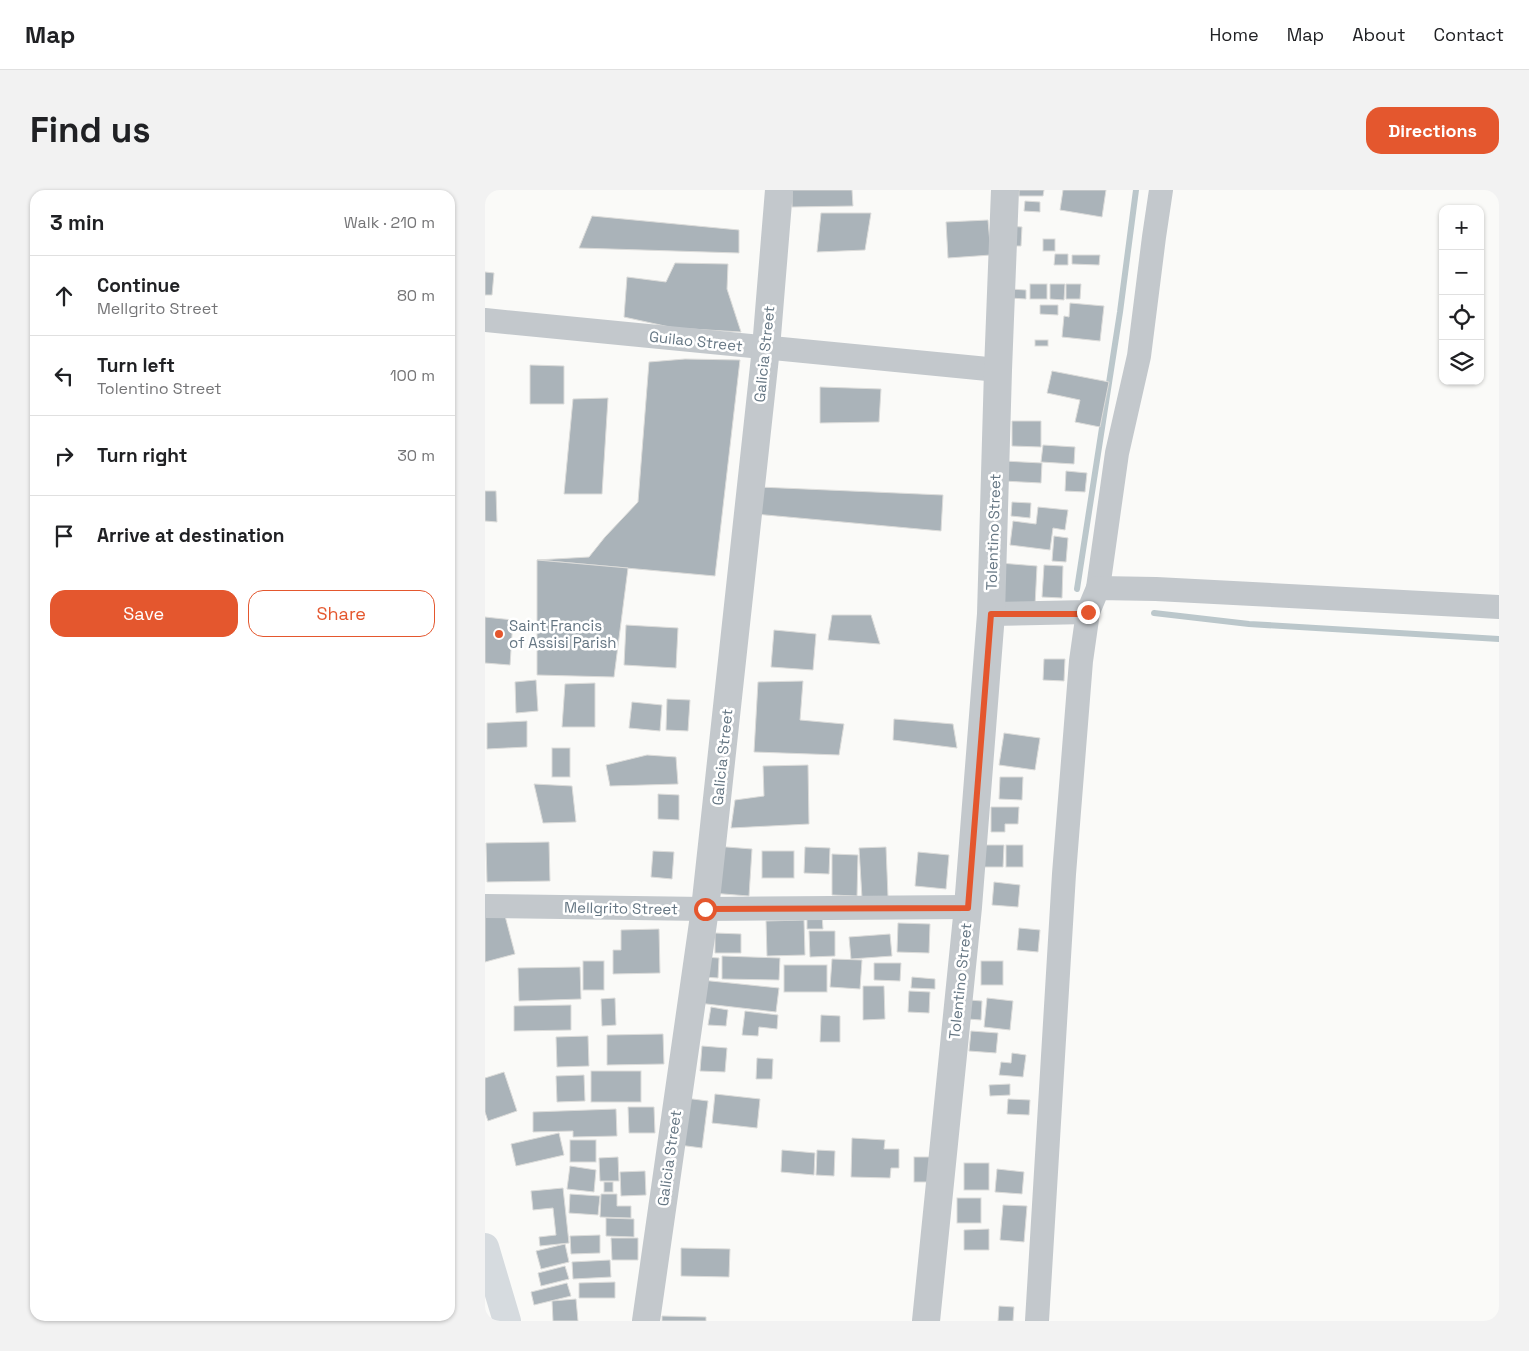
<!DOCTYPE html>
<html lang="en">
<head>
<meta charset="utf-8">
<style>
	body { margin:0; font-family:"Space Grotesk",sans-serif; background:#f2f2f2; color:#202124 }
	.controls { position:absolute; right:15px; top:15px; display:grid; overflow:hidden; border-radius:10px; box-shadow:0 1px 4px #0004 }
	.controls button { width:45px; height:45px; display:grid; place-items:center; padding:0; border:0; border-bottom:1px solid #e0e0e0; background:#fff; color:#202124; font:25px sans-serif }
	.stop { position:absolute; width:15px; height:15px; margin:-11px; border:4px solid #e4572e; border-radius:50%; background:#fff }
	.stop.end { background:#e4572e; border-color:#fff; box-shadow:0 1px 5px #0008 }
	.list { margin:0; padding:0; list-style:none }
	h2 { display:flex; justify-content:space-between; align-items:center; height:65px; margin:0; padding:0 20px; font-size:21px }
	h2 small { font-size:16px; font-weight:400; color:#757577 }
	.list li { display:grid; grid-template-columns:32px 1fr auto; gap:15px; align-items:center; box-sizing:border-box; height:80px; padding:0 20px; border-top:1px solid #e0e0e0 }
	.list b { display:block; font-size:19px; white-space:nowrap }
	.list p { margin:0; font-size:16px; white-space:nowrap; color:#757577 }
	.list em { font-size:16px; font-style:normal; color:#757577 }
	.actions { display:flex; gap:10px; padding:15px 20px }
	.actions a { flex:1; padding:11px 0; border:1px solid #e4572e; border-radius:15px; text-align:center; font-size:18px; color:#e4572e }
	.actions .main { background:#e4572e; color:#fff }
	.icon { flex:none; width:28px; height:28px; fill:none; stroke:currentColor; stroke-width:2; stroke-linecap:round; stroke-linejoin:round }
	.map { position:relative; flex:none; width:1014px; height:1131px; overflow:hidden; border-radius:15px }
	header { display:flex; align-items:center; gap:30px; box-sizing:border-box; height:70px; padding:0 25px; background:#fff; border-bottom:1px solid #e0e0e0 }
	header strong { font-size:24px }
	nav { display:flex; gap:28px; margin-inline-start:auto; font-size:18px }
	.intro { display:flex; align-items:center; justify-content:space-between; box-sizing:border-box; height:120px; padding:0 30px }
	h1 { margin:0; font-size:35px }
	.button { padding:12px 22px; border-radius:15px; background:#e4572e; color:#fff; font-size:18px; font-weight:700 }
	main { display:flex; gap:30px; padding:0 30px }
	aside { flex:1; background:#fff; border-radius:15px; box-shadow:0 1px 4px #0004 }
	.map>svg:first-child { display:block }
</style>
</head>
<body>
<header>
<strong>Map</strong>
<nav><a>Home</a><a>Map</a><a>About</a><a>Contact</a></nav>
</header>
<div class="intro"><h1>Find us</h1><a class="button">Directions</a></div>
<main>
<aside>
<h2>3 min<small>Walk · 210 m</small></h2>
<ul class="list">
<li><svg class="icon" aria-label="ahead" viewBox="0 0 24 24"><path d="M12 20V5M6 11l6-6 6 6"/></svg><div><b>Continue</b><p>Mellgrito Street</p></div><em>80 m</em></li>
<li><svg class="icon" aria-label="left" viewBox="0 0 24 24"><path d="M17 20v-9H6M10 6l-5 5 5 5"/></svg><div><b>Turn left</b><p>Tolentino Street</p></div><em>100 m</em></li>
<li><svg class="icon" aria-label="right" viewBox="0 0 24 24"><path d="M7 20v-9h11M14 6l5 5-5 5"/></svg><div><b>Turn right</b></div><em>30 m</em></li>
<li><svg class="icon" aria-label="arrive" viewBox="0 0 24 24"><path d="M6 21V4h12l-3 4 3 4H6"/></svg><div><b>Arrive at destination</b></div></li>
</ul>
<div class="actions"><a class="main">Save</a><a>Share</a></div>
</aside>
<div class="map">
<svg width="1014" height="1131" viewBox="0 0 1014 1131">
	<rect width="100%" height="100%" fill="#fafaf8"/>
	<g fill="none" stroke-linecap="round" stroke-linejoin="round">
		<g stroke="#bbc7cb" stroke-width="6">
			<polyline points="592,399 635,122 651,0"/>
			<polyline points="669,423 764,434 1014,449"/>
		</g>
	</g>
	<g fill="#aab3b9" stroke="#dcdcda">
		<polygon points="307,0 367,0 368,16 307,17"/>
		<polygon points="534,0 559,0 558,6 534,6"/>
		<polygon points="578,0 621,0 617,27 575,20"/>
		<polygon points="540,11 555,12 555,22 539,21"/>
		<polygon points="336,23 386,23 380,60 332,62"/>
		<polygon points="107,26 254,40 254,63 94,58"/>
		<polygon points="503,30 506,65 463,68 461,32"/>
		<polygon points="523,36 537,37 536,56 523,56"/>
		<rect x="558" y="49" width="12" height="12"/>
		<polygon points="570,64 583,64 583,75 569,75"/>
		<polygon points="587,65 615,65 614,75 587,74"/>
		<polygon points="190,73 243,74 242,99 256,142 189,138 139,127 142,87 181,92"/>
		<polygon points="0,82 9,83 7,105 0,105"/>
		<rect x="545" y="94" width="17" height="15"/>
		<polygon points="565,94 580,94 579,110 565,109"/>
		<polygon points="581,94 596,94 595,109 581,109"/>
		<polygon points="525,99 541,100 541,109 525,108"/>
		<polygon points="585,113 619,116 615,151 577,147 579,126 584,127"/>
		<polygon points="555,115 573,115 573,125 555,124"/>
		<rect x="550" y="150" width="13" height="6"/>
		<polygon points="200,169 255,170 230,386 52,370 104,367 120,347 153,312 164,172"/>
		<polygon points="45,175 79,176 79,214 45,214"/>
		<polygon points="567,181 624,192 615,237 590,232 595,210 562,203"/>
		<polygon points="335,197 396,199 394,232 335,233"/>
		<polygon points="123,208 117,304 79,304 88,209"/>
		<polygon points="527,231 556,231 556,257 527,256"/>
		<polygon points="558,255 590,257 589,274 556,272"/>
		<polygon points="519,271 557,273 556,293 518,291"/>
		<polygon points="581,281 602,283 600,302 580,301"/>
		<polygon points="274,297 458,305 456,341 270,324"/>
		<polygon points="0,301 11,301 12,332 0,331"/>
		<polygon points="527,312 546,313 545,328 526,326"/>
		<polygon points="553,317 583,320 580,340 568,338 565,360 525,355 528,331 551,334"/>
		<polygon points="569,346 583,348 581,372 567,371"/>
		<polygon points="52,370 143,378 129,487 52,485"/>
		<polygon points="515,373 552,376 550,416 512,413"/>
		<polygon points="559,375 578,376 577,408 557,407"/>
		<polygon points="347,425 386,425 395,454 343,450"/>
		<polygon points="0,427 28,430 25,475 0,473"/>
		<polygon points="141,435 193,438 191,478 139,475"/>
		<polygon points="289,440 331,444 328,480 286,477"/>
		<polygon points="559,469 580,469 579,491 558,490"/>
		<polygon points="51,490 53,521 31,523 30,492"/>
		<polygon points="318,491 315,530 359,534 354,565 269,562 273,492"/>
		<polygon points="110,493 110,537 77,537 80,494"/>
		<polygon points="182,509 205,510 203,541 181,540"/>
		<polygon points="147,512 177,515 175,541 144,538"/>
		<polygon points="409,529 468,534 472,558 408,550"/>
		<polygon points="42,531 42,557 2,559 2,533"/>
		<polygon points="519,543 555,548 550,580 514,575"/>
		<rect x="67" y="558" width="18" height="29"/>
		<polygon points="162,565 191,567 193,594 125,596 121,575"/>
		<polygon points="323,575 324,634 246,638 250,610 279,606 278,576"/>
		<polygon points="515,587 538,587 537,610 514,609"/>
		<polygon points="49,594 87,596 91,632 58,633"/>
		<polygon points="173,604 194,605 194,630 173,629"/>
		<polygon points="506,617 534,617 533,634 520,634 520,642 506,642"/>
		<polygon points="64,652 65,691 2,692 1,653"/>
		<polygon points="491,655 519,655 518,677 491,677"/>
		<rect x="521" y="655" width="17" height="22"/>
		<polygon points="229,656 267,659 264,706 226,703"/>
		<polygon points="320,657 345,658 344,684 319,683"/>
		<polygon points="401,657 403,707 377,708 374,658"/>
		<polygon points="168,661 189,662 187,689 166,687"/>
		<rect x="277" y="661" width="32" height="27"/>
		<polygon points="433,662 464,665 461,699 430,696"/>
		<polygon points="347,664 373,665 372,706 347,705"/>
		<polygon points="509,692 535,695 533,717 507,715"/>
		<polygon points="19,722 30,764 0,772 0,727"/>
		<polygon points="322,725 337,725 338,739 322,739"/>
		<polygon points="319,730 320,765 282,766 281,731"/>
		<polygon points="413,733 445,734 444,763 412,762"/>
		<polygon points="534,738 555,740 553,762 532,760"/>
		<polygon points="174,739 175,783 128,784 128,760 136,760 136,740"/>
		<polygon points="324,741 350,741 350,766 325,767"/>
		<polygon points="230,743 256,744 256,763 230,763"/>
		<polygon points="405,744 407,766 366,769 364,747"/>
		<polygon points="237,766 295,768 294,790 237,789"/>
		<polygon points="219,767 234,768 233,788 218,787"/>
		<polygon points="347,769 377,770 375,799 345,797"/>
		<rect x="98" y="771" width="21" height="29"/>
		<rect x="496" y="771" width="22" height="24"/>
		<polygon points="389,773 416,773 415,791 389,790"/>
		<rect x="299" y="775" width="43" height="27"/>
		<polygon points="95,777 96,809 34,811 33,778"/>
		<polygon points="427,787 450,789 450,799 426,798"/>
		<polygon points="216,790 294,798 291,822 213,813"/>
		<polygon points="378,796 399,796 400,829 378,830"/>
		<polygon points="424,801 445,802 444,823 423,822"/>
		<polygon points="130,808 131,835 117,836 116,809"/>
		<polygon points="502,808 528,811 525,840 499,837"/>
		<polygon points="484,810 497,811 496,830 483,829"/>
		<polygon points="86,815 86,840 29,841 29,816"/>
		<polygon points="226,817 243,820 241,836 223,835"/>
		<polygon points="260,821 293,825 292,839 274,837 273,846 257,845"/>
		<polygon points="336,825 355,826 355,852 335,852"/>
		<polygon points="486,841 513,843 511,863 484,861"/>
		<polygon points="178,844 179,874 122,875 122,845"/>
		<polygon points="103,846 104,876 72,877 71,847"/>
		<polygon points="217,856 242,858 240,882 215,881"/>
		<polygon points="527,863 541,865 538,887 514,885 516,872 526,873"/>
		<polygon points="272,868 288,869 287,889 271,889"/>
		<rect x="106" y="881" width="50" height="31"/>
		<polygon points="19,882 32,921 3,931 0,922 0,888"/>
		<polygon points="99,885 100,911 72,912 71,886"/>
		<polygon points="525,894 525,905 505,906 504,895"/>
		<polygon points="230,904 275,909 272,938 227,933"/>
		<polygon points="200,908 223,911 217,958 194,955"/>
		<polygon points="523,909 545,910 544,925 522,924"/>
		<polygon points="143,917 169,917 170,943 144,943"/>
		<polygon points="131,919 132,946 88,947 88,941 48,942 48,922"/>
		<polygon points="74,943 79,965 31,976 26,954"/>
		<polygon points="367,948 400,950 399,959 414,959 414,978 406,978 405,988 366,987"/>
		<rect x="85" y="950" width="26" height="22"/>
		<polygon points="297,960 330,963 329,985 296,982"/>
		<polygon points="332,960 350,961 349,986 331,985"/>
		<polygon points="133,967 134,991 115,991 114,968"/>
		<rect x="429" y="967" width="20" height="25"/>
		<rect x="479" y="973" width="25" height="27"/>
		<polygon points="85,976 111,980 109,1002 82,999"/>
		<polygon points="512,979 539,982 537,1004 510,1002"/>
		<polygon points="160,981 161,1005 136,1006 135,982"/>
		<rect x="119" y="992" width="9" height="10"/>
		<polygon points="78,998 84,1053 55,1056 54,1047 71,1045 68,1018 48,1020 46,1001"/>
		<polygon points="85,1004 115,1006 113,1025 84,1023"/>
		<polygon points="116,1004 132,1004 132,1016 146,1016 146,1028 115,1027"/>
		<rect x="472" y="1008" width="24" height="25"/>
		<polygon points="518,1015 542,1016 539,1052 515,1050"/>
		<polygon points="121,1028 149,1029 149,1047 121,1046"/>
		<polygon points="504,1039 504,1060 479,1060 479,1040"/>
		<polygon points="115,1045 115,1063 86,1064 85,1046"/>
		<polygon points="126,1048 153,1048 153,1070 127,1070"/>
		<polygon points="80,1054 84,1072 56,1079 51,1061"/>
		<polygon points="196,1058 245,1059 244,1087 196,1086"/>
		<polygon points="125,1070 126,1087 88,1089 87,1072"/>
		<polygon points="80,1076 84,1089 56,1096 53,1083"/>
		<polygon points="130,1092 130,1108 94,1108 94,1093"/>
		<polygon points="82,1093 86,1106 49,1115 46,1102"/>
		<polygon points="91,1109 93,1131 68,1131 67,1111"/>
		<polygon points="514,1116 529,1117 528,1131 513,1131"/>
		<polygon points="177,1126 221,1127 221,1131 177,1131"/>
	</g>
	<g fill="none" stroke-linecap="round" stroke-linejoin="round">
		<g stroke="#c3c8cc" stroke-width="24">
			<polyline points="0,130 513,180"/>
			<polyline points="613,398 632,263 654,166 669,47 676,0"/>
			<polyline points="506,424 603,422 613,398 671,399 1014,417"/>
			<polyline points="0,716 220,719 483,717"/>
			<polyline points="552,1131 579,684 596,471 603,422"/>
		</g>
		<g stroke="#c3c8cc" stroke-width="28">
			<polyline points="161,1131 220,719 281,158 294,0"/>
			<polyline points="441,1131 483,717 506,424 513,180 520,0"/>
		</g>
		<polyline stroke="#d6dbdf" stroke-width="28" points="0,1057 22,1131"/>
	</g>
	<g fill="none" stroke-linecap="round" stroke-linejoin="round">
		<polyline stroke="#e4572e" stroke-width="6" points="220,719 483,718 506,424 595,424 603,422"/>
	</g>
	<circle fill="#e4572e" stroke="#fff" stroke-width="2" cx="14" cy="444" r="5"/>
	<g text-anchor="middle" dominant-baseline="central" stroke-width="5" stroke-linejoin="round" paint-order="stroke">
		<g font-size="15" fill="#657683" stroke="#fff">
			<text transform="translate(211 151) rotate(6)">Guilao Street</text>
			<text transform="translate(279 164) rotate(-84)">Galicia Street</text>
			<text transform="translate(508 342) rotate(-88)">Tolentino Street</text>
			<text transform="translate(237 567) rotate(-84)">Galicia Street</text>
			<text transform="translate(136 718) rotate(1)">Mellgrito Street</text>
			<text transform="translate(475 791) rotate(-84)">Tolentino Street</text>
			<text transform="translate(184 968) rotate(-82)">Galicia Street</text>
		</g>
		<g font-size="15" fill="#657683" stroke="#fff" text-anchor="start">
			<text x="24" y="435">Saint Francis<tspan x="24" dy="17">of Assisi Parish</tspan></text>
		</g>
	</g>
</svg>
<div class="controls">
<button>+</button>
<button>−</button>
<button><svg class="icon" aria-label="locate" viewBox="0 0 24 24"><circle cx="12" cy="12" r="6"/><path d="M12 2v4M12 18v4M2 12h4M18 12h4"/></svg></button>
<button><svg class="icon" aria-label="layers" viewBox="0 0 24 24"><path d="M12 4l9 5-9 5-9-5zM3 14l9 5 9-5"/></svg></button>
</div>
<div class="stop" style="left:220px;top:719px"></div>
<div class="stop end" style="left:603px;top:422px"></div>
</div>
</main>
</body>
</html>
